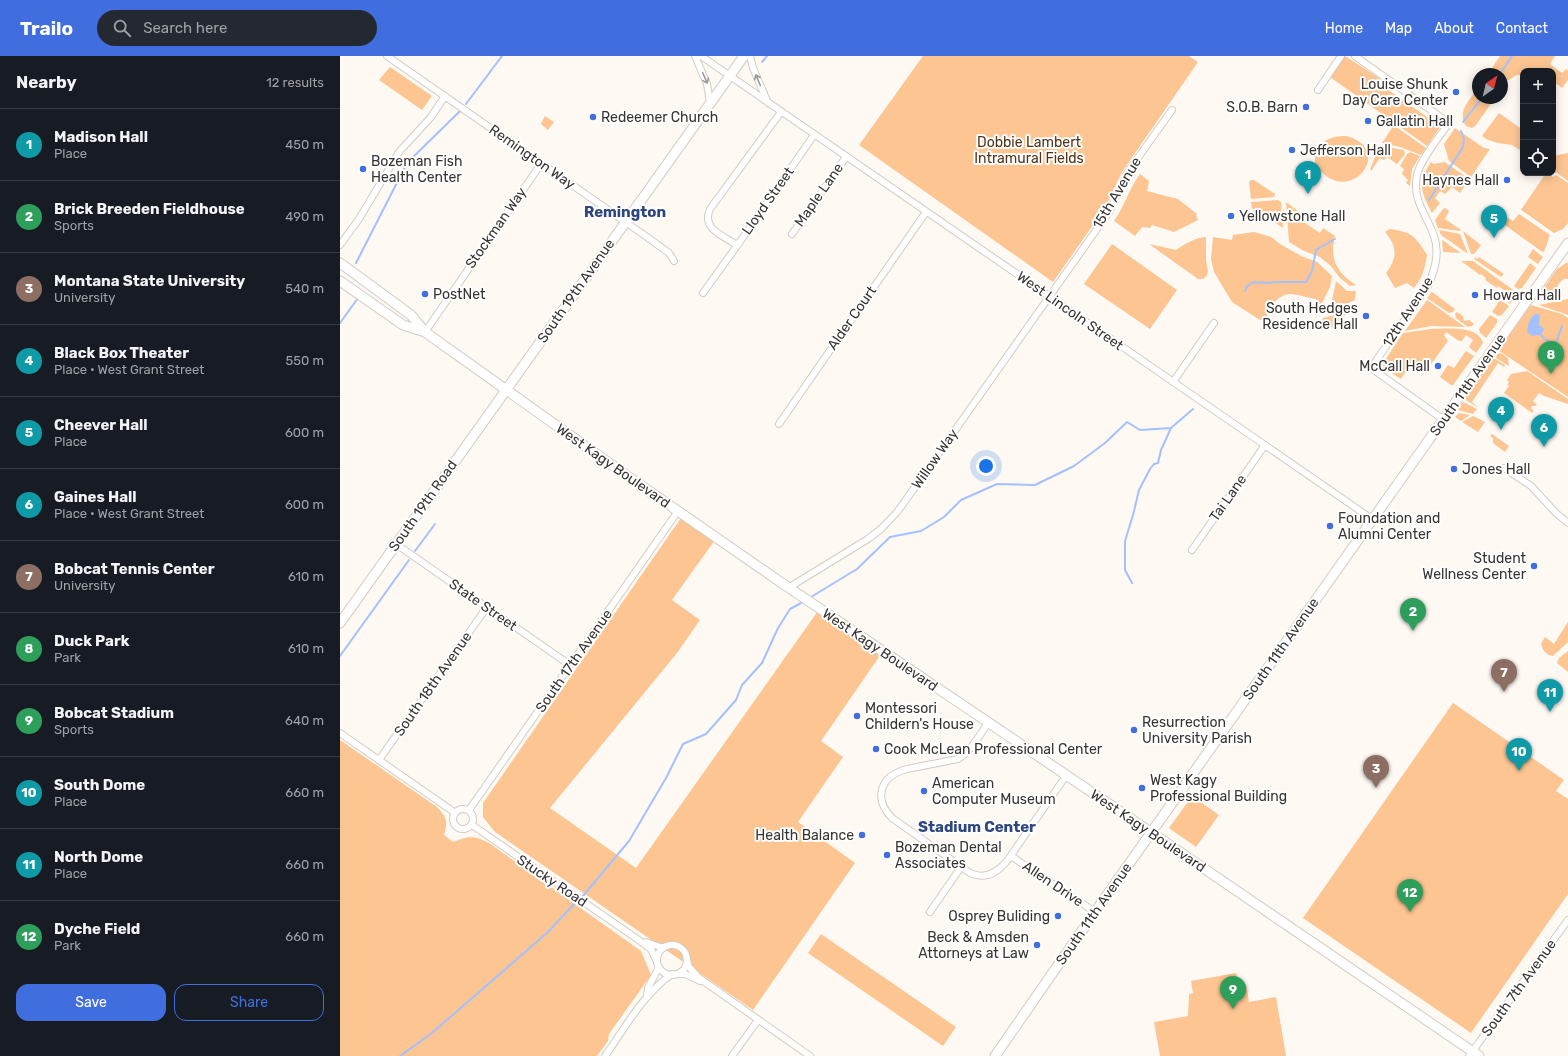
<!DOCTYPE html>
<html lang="en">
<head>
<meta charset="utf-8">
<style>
	body { margin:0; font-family:Rubik,sans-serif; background:#242831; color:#f1f3f6 }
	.controls { position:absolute; right:12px; top:12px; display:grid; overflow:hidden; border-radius:8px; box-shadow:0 2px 10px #0003 }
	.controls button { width:36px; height:36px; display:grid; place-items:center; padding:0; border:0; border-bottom:1px solid #363941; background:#171b24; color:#f1f3f6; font:20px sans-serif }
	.compass { position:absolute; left:1132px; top:12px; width:36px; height:36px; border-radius:50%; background:#171b24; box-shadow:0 2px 10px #0003; rotate:35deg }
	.you { position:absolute; left:646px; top:410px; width:14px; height:14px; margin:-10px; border:3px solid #fff; border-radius:50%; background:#1a73e8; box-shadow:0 0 0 6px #1a73e833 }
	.badge { display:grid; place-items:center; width:26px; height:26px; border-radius:50%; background:#416edf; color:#fff; font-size:13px; font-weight:700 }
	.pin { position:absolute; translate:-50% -33px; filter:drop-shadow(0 1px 2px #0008) }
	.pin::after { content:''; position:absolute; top:21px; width:14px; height:12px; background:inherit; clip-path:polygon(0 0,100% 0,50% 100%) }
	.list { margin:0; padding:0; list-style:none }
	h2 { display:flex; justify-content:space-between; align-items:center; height:52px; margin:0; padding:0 16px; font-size:17px }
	h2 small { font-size:13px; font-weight:400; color:#9ea1a6 }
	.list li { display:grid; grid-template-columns:26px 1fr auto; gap:12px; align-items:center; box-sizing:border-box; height:72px; padding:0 16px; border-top:1px solid #363941 }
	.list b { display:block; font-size:15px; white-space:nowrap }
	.list p { margin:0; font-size:13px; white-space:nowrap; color:#9ea1a6 }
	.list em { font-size:13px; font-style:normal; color:#9ea1a6 }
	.actions { display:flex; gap:8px; padding:12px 16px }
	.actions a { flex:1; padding:9px 0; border:1px solid #416edf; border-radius:12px; text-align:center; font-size:14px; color:#416edf }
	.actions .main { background:#416edf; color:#fff }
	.icon { flex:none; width:22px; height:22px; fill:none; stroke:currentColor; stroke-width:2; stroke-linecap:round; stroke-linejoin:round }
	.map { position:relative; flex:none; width:1228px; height:1000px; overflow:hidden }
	header { display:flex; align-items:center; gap:24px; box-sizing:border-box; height:56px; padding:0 20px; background:#416edf; color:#fff }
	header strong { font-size:19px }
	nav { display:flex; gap:22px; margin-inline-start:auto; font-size:14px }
	.search { width:280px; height:36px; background:#242831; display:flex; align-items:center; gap:10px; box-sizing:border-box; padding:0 14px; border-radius:22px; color:#9ea1a6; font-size:15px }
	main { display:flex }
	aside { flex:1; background:#171b24 }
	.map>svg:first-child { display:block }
</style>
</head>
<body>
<header>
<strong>Trailo</strong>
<div class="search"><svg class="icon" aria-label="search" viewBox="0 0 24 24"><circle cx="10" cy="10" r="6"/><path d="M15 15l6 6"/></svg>Search here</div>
<nav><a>Home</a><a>Map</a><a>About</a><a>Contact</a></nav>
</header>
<main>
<aside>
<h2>Nearby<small>12 results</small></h2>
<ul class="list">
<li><span class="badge" style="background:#0f9aa8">1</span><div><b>Madison Hall</b><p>Place</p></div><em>450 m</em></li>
<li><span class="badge" style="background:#2e9e5b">2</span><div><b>Brick Breeden Fieldhouse</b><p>Sports</p></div><em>490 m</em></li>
<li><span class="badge" style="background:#8d6e63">3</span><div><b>Montana State University</b><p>University</p></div><em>540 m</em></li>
<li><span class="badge" style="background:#0f9aa8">4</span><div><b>Black Box Theater</b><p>Place · West Grant Street</p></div><em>550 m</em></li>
<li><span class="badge" style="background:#0f9aa8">5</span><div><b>Cheever Hall</b><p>Place</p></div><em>600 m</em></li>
<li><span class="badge" style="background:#0f9aa8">6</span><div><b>Gaines Hall</b><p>Place · West Grant Street</p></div><em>600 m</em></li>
<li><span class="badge" style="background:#8d6e63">7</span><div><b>Bobcat Tennis Center</b><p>University</p></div><em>610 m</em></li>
<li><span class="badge" style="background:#2e9e5b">8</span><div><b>Duck Park</b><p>Park</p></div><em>610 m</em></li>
<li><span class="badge" style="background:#2e9e5b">9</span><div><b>Bobcat Stadium</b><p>Sports</p></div><em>640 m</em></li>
<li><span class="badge" style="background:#0f9aa8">10</span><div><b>South Dome</b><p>Place</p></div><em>660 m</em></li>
<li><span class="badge" style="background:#0f9aa8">11</span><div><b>North Dome</b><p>Place</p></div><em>660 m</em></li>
<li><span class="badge" style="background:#2e9e5b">12</span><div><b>Dyche Field</b><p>Park</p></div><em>660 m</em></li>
</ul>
<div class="actions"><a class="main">Save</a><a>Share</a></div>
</aside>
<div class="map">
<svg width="1228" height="1000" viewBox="0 0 1228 1000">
	<rect width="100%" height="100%" fill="#fef9f3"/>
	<g fill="#fcc592">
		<polygon points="583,0 849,0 858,6 782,116 765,152 713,226 519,89"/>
		<polygon points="1005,0 1039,22 1047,33 1100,70 1101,70 1087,90 990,21"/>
		<polygon points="1160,0 1215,0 1210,8 1222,17 1226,13 1228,15 1228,24 1222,32 1213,25 1213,15 1199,15 1197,14 1196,15 1183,15 1183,19 1177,19 1162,28 1162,18 1148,18"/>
		<polygon points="50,11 92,40 82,54 39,24"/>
		<path d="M 1138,32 L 1138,42 L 1155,42 L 1136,69 L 1132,72 L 1126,70 C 1117,55 1129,45 1138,32 Z"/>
		<polygon points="1159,57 1183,74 1183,96 1172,89 1158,87 1148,84 1142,80"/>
		<polygon points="205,60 214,66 208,74 201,68"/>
		<polygon points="1045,63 1086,92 1081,99 1060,91 1042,87 1052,72 1043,65"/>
		<polygon points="1115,72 1144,92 1150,93 1131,121 1109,105 1104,88"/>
		<path d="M 1006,80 C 1058,93 1007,156 975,108 C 974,88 987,80 1006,80 Z"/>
		<path d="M 1047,91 L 1064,94 L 1065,98 L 1057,108 L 1047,101 L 1044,104 L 1040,102 L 1031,115 L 1030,114 C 1035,101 1034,99 1047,91 Z"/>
		<polygon points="1070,96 1080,100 1072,113 1070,130 1066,127 1068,124 1062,118 1064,113 1060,110 1067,98"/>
		<polygon points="1228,97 1228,125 1217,117 1213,117 1213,100"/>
		<path d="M 1091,106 L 1094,108 L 1105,106 L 1129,123 L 1120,137 L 1112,131 L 1105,138 L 1100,135 L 1095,142 L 1100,147 L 1092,157 C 1081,136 1077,127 1091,106 Z"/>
		<polygon points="1206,117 1213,121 1216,119 1228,127 1228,167 1223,173 1214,177 1181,154"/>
		<path d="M 800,118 L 809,125 L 807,135 L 838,143 L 857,158 L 856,160 L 858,164 L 834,176 L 812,169 L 810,172 L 802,171 L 795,180 L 774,165 C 785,150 789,132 800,118 Z"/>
		<polygon points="911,124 914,124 935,138 934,141 911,143 909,126"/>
		<polygon points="938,144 941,146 943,172 915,153 912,153 911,146"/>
		<path d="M 946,146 L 962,158 L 959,163 L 980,177 L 983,172 L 995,180 C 989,203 997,217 1016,229 L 1010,230 L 1000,222 L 991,210 L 980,201 L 964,195 L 949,186 Z"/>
		<polygon points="1105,152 1109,155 1105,163 1121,174 1120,175 1098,172 1095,164 1103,153"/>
		<polygon points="1179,158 1210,179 1204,196 1201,195 1162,167 1167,161 1173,165"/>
		<path d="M 1050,173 C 1072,176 1075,180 1087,199 C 1085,212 1083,221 1074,232 L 1067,227 L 1055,232 L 1046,217 C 1058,202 1057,190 1045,176 Z"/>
		<polygon points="1099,174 1120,178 1128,198 1101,179"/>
		<polygon points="1123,175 1141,189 1134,198 1131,198"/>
		<path d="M 914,176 L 931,181 L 940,188 L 961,200 L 977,206 L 992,220 L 990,231 L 980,251 L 976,243 C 968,242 958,238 950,238 C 937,239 929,252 926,262 L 920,264 L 892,246 L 874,216 L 871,203 L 873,181 L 892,184 L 893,179 Z"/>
		<path d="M 866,181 L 866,204 L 868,215 L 867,220 L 863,223 L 858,223 L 809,188 L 836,194 C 845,188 854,182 866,181 Z"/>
		<polygon points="1102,184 1121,197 1103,196"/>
		<polygon points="772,188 837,234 810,273 744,228"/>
		<polygon points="1193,193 1203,201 1198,208 1188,201"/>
		<polygon points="1135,201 1137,203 1139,201 1164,218 1161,221 1134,203"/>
		<polygon points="1121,205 1133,205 1176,236 1176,240 1170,248 1163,242 1167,236 1158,230 1157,232 1145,224 1146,222 1141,218 1140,219"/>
		<polygon points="1190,207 1196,212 1182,232 1178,233 1174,230"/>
		<path d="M 1226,207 L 1228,207 L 1228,223 C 1222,222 1220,226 1217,231 L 1218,236 L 1217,239 L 1196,243 L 1217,213 Z"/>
		<path d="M 996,225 L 1007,235 L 1016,235 L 1015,244 L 997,252 L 992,251 C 991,243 995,233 996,225 Z"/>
		<polygon points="1092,236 1115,253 1113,256 1109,257 1087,242"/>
		<polygon points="1228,243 1228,259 1199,249"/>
		<polygon points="1087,244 1125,271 1091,270 1065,275"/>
		<polygon points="1160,244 1169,250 1162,259 1158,260 1152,256"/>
		<polygon points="1191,249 1222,258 1228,262 1228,341 1158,294"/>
		<polygon points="1008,255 995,272 980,268 983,262"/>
		<polygon points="1117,256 1123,260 1124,265 1129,264 1134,268 1132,270 1128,271 1116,262 1115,258"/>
		<polygon points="1150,259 1157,263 1157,267 1146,282 1140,277 1139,273"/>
		<path d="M 1091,273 C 1106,273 1138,269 1143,287 L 1136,297 L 1129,291 L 1133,284 L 1126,279 L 1122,285 L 1119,285 L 1106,276 L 1104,279 L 1108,285 L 1084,318 L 1070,309 L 1061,323 L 1044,312 L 1043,307 L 1063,277 Z"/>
		<polygon points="1126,295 1134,300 1113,329 1111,329 1100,321 1108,309 1114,312"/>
		<polygon points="1161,297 1168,302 1169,310 1156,302 1157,298"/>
		<polygon points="1153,303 1156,303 1165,309 1164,311 1158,307 1132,346 1139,352 1124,343"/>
		<polygon points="1187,315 1228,343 1228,348 1204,340 1199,337 1193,345 1197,349 1196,350 1192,350 1191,353 1194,354 1192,357 1164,337 1169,330 1167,329 1169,326 1167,324 1171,318"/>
		<polygon points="1123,346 1137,353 1133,358 1118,354 1118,353"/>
		<polygon points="1119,357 1130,359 1121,365 1115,361"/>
		<polygon points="1133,360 1145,366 1138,376 1122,366"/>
		<polygon points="1152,378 1169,390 1165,396 1153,387 1153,382 1150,380"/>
		<polygon points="341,462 375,484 332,544 360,564 337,597 210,752 296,812 478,555 541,598 481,685 503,701 458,766 515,807 413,954 155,776 143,761 143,747"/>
		<path d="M 1228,566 L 1228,586 L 1213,600 C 1206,599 1203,595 1201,588 L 1205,581 L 1214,588 Z"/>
		<polygon points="1228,595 1228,616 1217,607 1219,602"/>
		<polygon points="1113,647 1224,724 1216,735 1228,743 1228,838 1131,977 963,862"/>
		<path d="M 0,684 L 97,751 C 107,762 108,765 104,779 L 113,786 C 128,780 134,779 149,787 L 301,895 L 311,919 L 269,978 L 268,985 L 257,1000 L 0,1000 Z"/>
		<polygon points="852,740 879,759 856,791 829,772"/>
		<polygon points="481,878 616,971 603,990 468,897"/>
		<polygon points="896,917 898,929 906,928 909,946 936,941 946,1000 820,1000 814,966 848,960 849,938 853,937 851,925"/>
	</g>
	<path fill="#a4c1ff" d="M 1195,258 L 1200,258 L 1199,269 L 1204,273 C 1201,282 1198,278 1192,280 L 1187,276 C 1188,269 1189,262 1195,258 Z"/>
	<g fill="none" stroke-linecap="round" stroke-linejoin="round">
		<g stroke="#a4c1ff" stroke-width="2">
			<polyline points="422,6 427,0"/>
			<polyline points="1160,18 1172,0"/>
			<polyline points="126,48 162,0"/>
			<polyline points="1123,66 1142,42"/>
			<polyline points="1089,144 1123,91 1124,83 1121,75"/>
			<polyline points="16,207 67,107 120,55"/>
			<polyline points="905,235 907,230 914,226 928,227 936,226 966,226 972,215 976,194 995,183"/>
			<polyline points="0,267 18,242"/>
			<path d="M 1201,279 C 1205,284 1210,287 1216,287 L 1222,270"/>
			<polyline points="75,495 95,468"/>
			<polyline points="792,527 785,514 785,485 793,459 799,434 810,413 814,408 818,407 821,394 831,372"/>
			<polyline points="471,541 517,513 550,481 581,475 604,461 621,444 657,428 695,429 734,410 765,387 787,366 800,374 831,372 853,353"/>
			<polyline points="0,600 69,504"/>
			<polyline points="243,840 289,785 326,722 343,688 366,678 396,644 402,629 422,607 438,572 450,553 461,547"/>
			<polyline points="60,1000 92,977 208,876 235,847"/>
		</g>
		<defs>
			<g id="street">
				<polyline points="47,0 307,181 329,197 334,205"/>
				<polyline points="355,0 367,28 370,46"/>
				<polyline points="361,0 1032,463"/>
				<polyline points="410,0 413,12 428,47"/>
				<path d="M 1015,0 L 1109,67 C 1100,80 1080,104 1077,119 C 1072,145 1086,157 1094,180 C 1100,197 1095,214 1088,230 L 1031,312 L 1104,364"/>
				<polyline points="978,34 1001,0"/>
				<path d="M 441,56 L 370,153 C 362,171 379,178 392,186 L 395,188 L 399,187 L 474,79"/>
				<polyline points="452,178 506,101"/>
				<polyline points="0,189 19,163 59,96 91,61 105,40"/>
				<polyline points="363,237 399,187"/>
				<polyline points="85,276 201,108"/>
				<polyline points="833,326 874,267"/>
				<polyline points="439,368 586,156"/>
				<polyline points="1164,412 1191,430 1216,457 1228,467"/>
				<polyline points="56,488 230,609"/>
				<polyline points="852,494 925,389"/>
				<polyline points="448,532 528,483 541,473 558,455 769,156 787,117 832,54"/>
				<path d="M 648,667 C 639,680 631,695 618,703 L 567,713 C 540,720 533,742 552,762 L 630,817 C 645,824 657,817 667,805 L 726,720"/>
				<polyline points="0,677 114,756"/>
				<polyline points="39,704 147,551"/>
				<circle cx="123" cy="763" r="10"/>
				<polyline points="129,754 338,455"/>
				<polyline points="132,769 293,880 311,893 317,906"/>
				<polyline points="671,800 755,856"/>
				<polyline points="590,856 621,811"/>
				<polyline points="306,886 320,891 325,891"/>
				<circle cx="332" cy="904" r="15"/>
				<polyline points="346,901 349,911 359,922 470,1000"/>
				<polyline points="337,918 345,918 360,925"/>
				<polyline points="307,940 308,932 319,911"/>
				<path d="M 265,1000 C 285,972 303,938 332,918"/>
				<polyline points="392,1000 418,964"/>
				<polyline points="1129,1000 1228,864"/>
			</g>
			<g id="secondary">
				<polyline points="0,207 71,259 85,276 283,417 439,525 812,777 1139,1000"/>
				<polyline points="0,225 63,269 85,276"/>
				<polyline points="0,567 404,0"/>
				<polyline points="655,1000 755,856 1228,187"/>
			</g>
		</defs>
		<use href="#street" stroke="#d4cbc2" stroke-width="8"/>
		<use href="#secondary" stroke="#d4cbc2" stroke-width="11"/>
		<use href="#street" stroke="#fff" stroke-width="6"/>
		<use href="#secondary" stroke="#fff" stroke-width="9"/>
	</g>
	<defs><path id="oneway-shaft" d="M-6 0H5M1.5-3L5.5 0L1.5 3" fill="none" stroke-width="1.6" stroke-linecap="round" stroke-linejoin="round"/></defs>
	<g stroke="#9c9a98">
		<use href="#oneway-shaft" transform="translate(365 22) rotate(66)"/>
		<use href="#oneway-shaft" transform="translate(418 24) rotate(-113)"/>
	</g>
	<g fill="#416edf" stroke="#fff" stroke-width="1.5">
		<circle cx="1116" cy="36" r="4"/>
		<circle cx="966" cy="51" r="4"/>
		<circle cx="253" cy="61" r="4"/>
		<circle cx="1028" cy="65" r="4"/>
		<circle cx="952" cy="94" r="4"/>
		<circle cx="23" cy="113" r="4"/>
		<circle cx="1167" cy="124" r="4"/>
		<circle cx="891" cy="160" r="4"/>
		<circle cx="85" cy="238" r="4"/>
		<circle cx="1135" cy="239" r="4"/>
		<circle cx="1026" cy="260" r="4"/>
		<circle cx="1098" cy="310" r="4"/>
		<circle cx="1114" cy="413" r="4"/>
		<circle cx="990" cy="470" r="4"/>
		<circle cx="1194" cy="510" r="4"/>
		<circle cx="517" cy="660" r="4"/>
		<circle cx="794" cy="674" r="4"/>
		<circle cx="536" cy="693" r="4"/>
		<circle cx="802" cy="732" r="4"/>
		<circle cx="584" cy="735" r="4"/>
		<circle cx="522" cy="779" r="4"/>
		<circle cx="547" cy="799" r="4"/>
		<circle cx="718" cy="860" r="4"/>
		<circle cx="697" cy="889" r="4"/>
	</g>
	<g text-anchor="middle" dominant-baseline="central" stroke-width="4" stroke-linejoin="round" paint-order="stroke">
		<g font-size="14" fill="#383431" stroke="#fff" text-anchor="start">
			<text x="1108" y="28" text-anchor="end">Louise Shunk<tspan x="1108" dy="16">Day Care Center</tspan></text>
			<text x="958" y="51" text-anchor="end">S.O.B. Barn</text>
			<text x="261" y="61">Redeemer Church</text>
			<text x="1036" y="65">Gallatin Hall</text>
			<text x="960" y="94">Jefferson Hall</text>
			<text x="31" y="105">Bozeman Fish<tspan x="31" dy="16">Health Center</tspan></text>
			<text x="1159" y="124" text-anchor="end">Haynes Hall</text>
			<text x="899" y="160">Yellowstone Hall</text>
			<text x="93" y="238">PostNet</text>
			<text x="1143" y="239">Howard Hall</text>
			<text x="1018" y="252" text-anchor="end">South Hedges<tspan x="1018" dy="16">Residence Hall</tspan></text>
			<text x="1090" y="310" text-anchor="end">McCall Hall</text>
			<text x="1122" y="413">Jones Hall</text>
			<text x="998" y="462">Foundation and<tspan x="998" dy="16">Alumni Center</tspan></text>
			<text x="1186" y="502" text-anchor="end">Student<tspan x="1186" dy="16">Wellness Center</tspan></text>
			<text x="525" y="652">Montessori<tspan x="525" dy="16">Childern's House</tspan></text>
			<text x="802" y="666">Resurrection<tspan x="802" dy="16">University Parish</tspan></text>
			<text x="544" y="693">Cook McLean Professional Center</text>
			<text x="810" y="724">West Kagy<tspan x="810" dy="16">Professional Building</tspan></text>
			<text x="592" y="727">American<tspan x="592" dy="16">Computer Museum</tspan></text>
			<text x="514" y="779" text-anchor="end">Health Balance</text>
			<text x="555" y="791">Bozeman Dental<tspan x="555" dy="16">Associates</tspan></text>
			<text x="710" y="860" text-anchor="end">Osprey Buliding</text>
			<text x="689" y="881" text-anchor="end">Beck &amp; Amsden<tspan x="689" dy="16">Attorneys at Law</tspan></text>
		</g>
		<g font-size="14" fill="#513518" stroke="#fff">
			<text x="689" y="86">Dobbie Lambert<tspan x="689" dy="16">Intramural Fields</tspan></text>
		</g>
		<g font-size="14" fill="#383431" stroke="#fff">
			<text transform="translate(192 101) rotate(35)">Remington Way</text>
			<text transform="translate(777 137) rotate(-59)">15th Avenue</text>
			<text transform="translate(479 139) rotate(-55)">Maple Lane</text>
			<text transform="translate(428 145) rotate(-55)">Lloyd Street</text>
			<text transform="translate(156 172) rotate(-55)">Stockman Way</text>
			<text transform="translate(236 235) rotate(-55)">South 19th Avenue</text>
			<text transform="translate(730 255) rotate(35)">West Lincoln Street</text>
			<text transform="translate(1068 256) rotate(-57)">12th Avenue</text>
			<text transform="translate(512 262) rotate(-55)">Alder Court</text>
			<text transform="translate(1128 329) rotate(-55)">South 11th Avenue</text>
			<text transform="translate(595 403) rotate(-55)">Willow Way</text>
			<text transform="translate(273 410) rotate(35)">West Kagy Boulevard</text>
			<text transform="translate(888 442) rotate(-55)">Tai Lane</text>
			<text transform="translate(83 450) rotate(-55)">South 19th Road</text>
			<text transform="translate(143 549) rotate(35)">State Street</text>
			<text transform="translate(941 593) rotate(-55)">South 11th Avenue</text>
			<text transform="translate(540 594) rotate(34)">West Kagy Boulevard</text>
			<text transform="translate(234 605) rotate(-55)">South 17th Avenue</text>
			<text transform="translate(93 628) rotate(-55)">South 18th Avenue</text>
			<text transform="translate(808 775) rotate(34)">West Kagy Boulevard</text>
			<text transform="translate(212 825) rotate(34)">Stucky Road</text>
			<text transform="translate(713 828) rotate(34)">Allen Drive</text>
			<text transform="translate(754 858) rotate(-55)">South 11th Avenue</text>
			<text transform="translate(1179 932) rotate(-54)">South 7th Avenue</text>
		</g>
		<g font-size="15" font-weight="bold" fill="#2e467f" stroke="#fff">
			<text x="285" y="156">Remington</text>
			<text x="637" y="771">Stadium Center</text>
		</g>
	</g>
</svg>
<div class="controls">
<button>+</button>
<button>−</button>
<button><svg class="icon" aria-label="locate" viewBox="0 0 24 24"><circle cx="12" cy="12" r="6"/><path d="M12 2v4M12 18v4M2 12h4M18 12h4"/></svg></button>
</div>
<svg class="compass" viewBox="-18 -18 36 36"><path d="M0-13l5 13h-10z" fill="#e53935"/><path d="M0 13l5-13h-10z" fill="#9ea1a6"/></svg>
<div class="you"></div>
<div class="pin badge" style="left:968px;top:138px;background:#0f9aa8">1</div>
<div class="pin badge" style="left:1073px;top:575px;background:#2e9e5b">2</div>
<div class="pin badge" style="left:1036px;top:732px;background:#8d6e63">3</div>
<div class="pin badge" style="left:1161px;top:374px;background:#0f9aa8">4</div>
<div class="pin badge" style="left:1154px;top:182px;background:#0f9aa8">5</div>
<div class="pin badge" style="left:1204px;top:391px;background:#0f9aa8">6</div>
<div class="pin badge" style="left:1164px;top:636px;background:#8d6e63">7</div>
<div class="pin badge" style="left:1211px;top:318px;background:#2e9e5b">8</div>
<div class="pin badge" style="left:893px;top:953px;background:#2e9e5b">9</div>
<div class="pin badge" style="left:1179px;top:715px;background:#0f9aa8">10</div>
<div class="pin badge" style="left:1210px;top:656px;background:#0f9aa8">11</div>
<div class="pin badge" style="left:1070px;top:856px;background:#2e9e5b">12</div>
</div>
</main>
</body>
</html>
